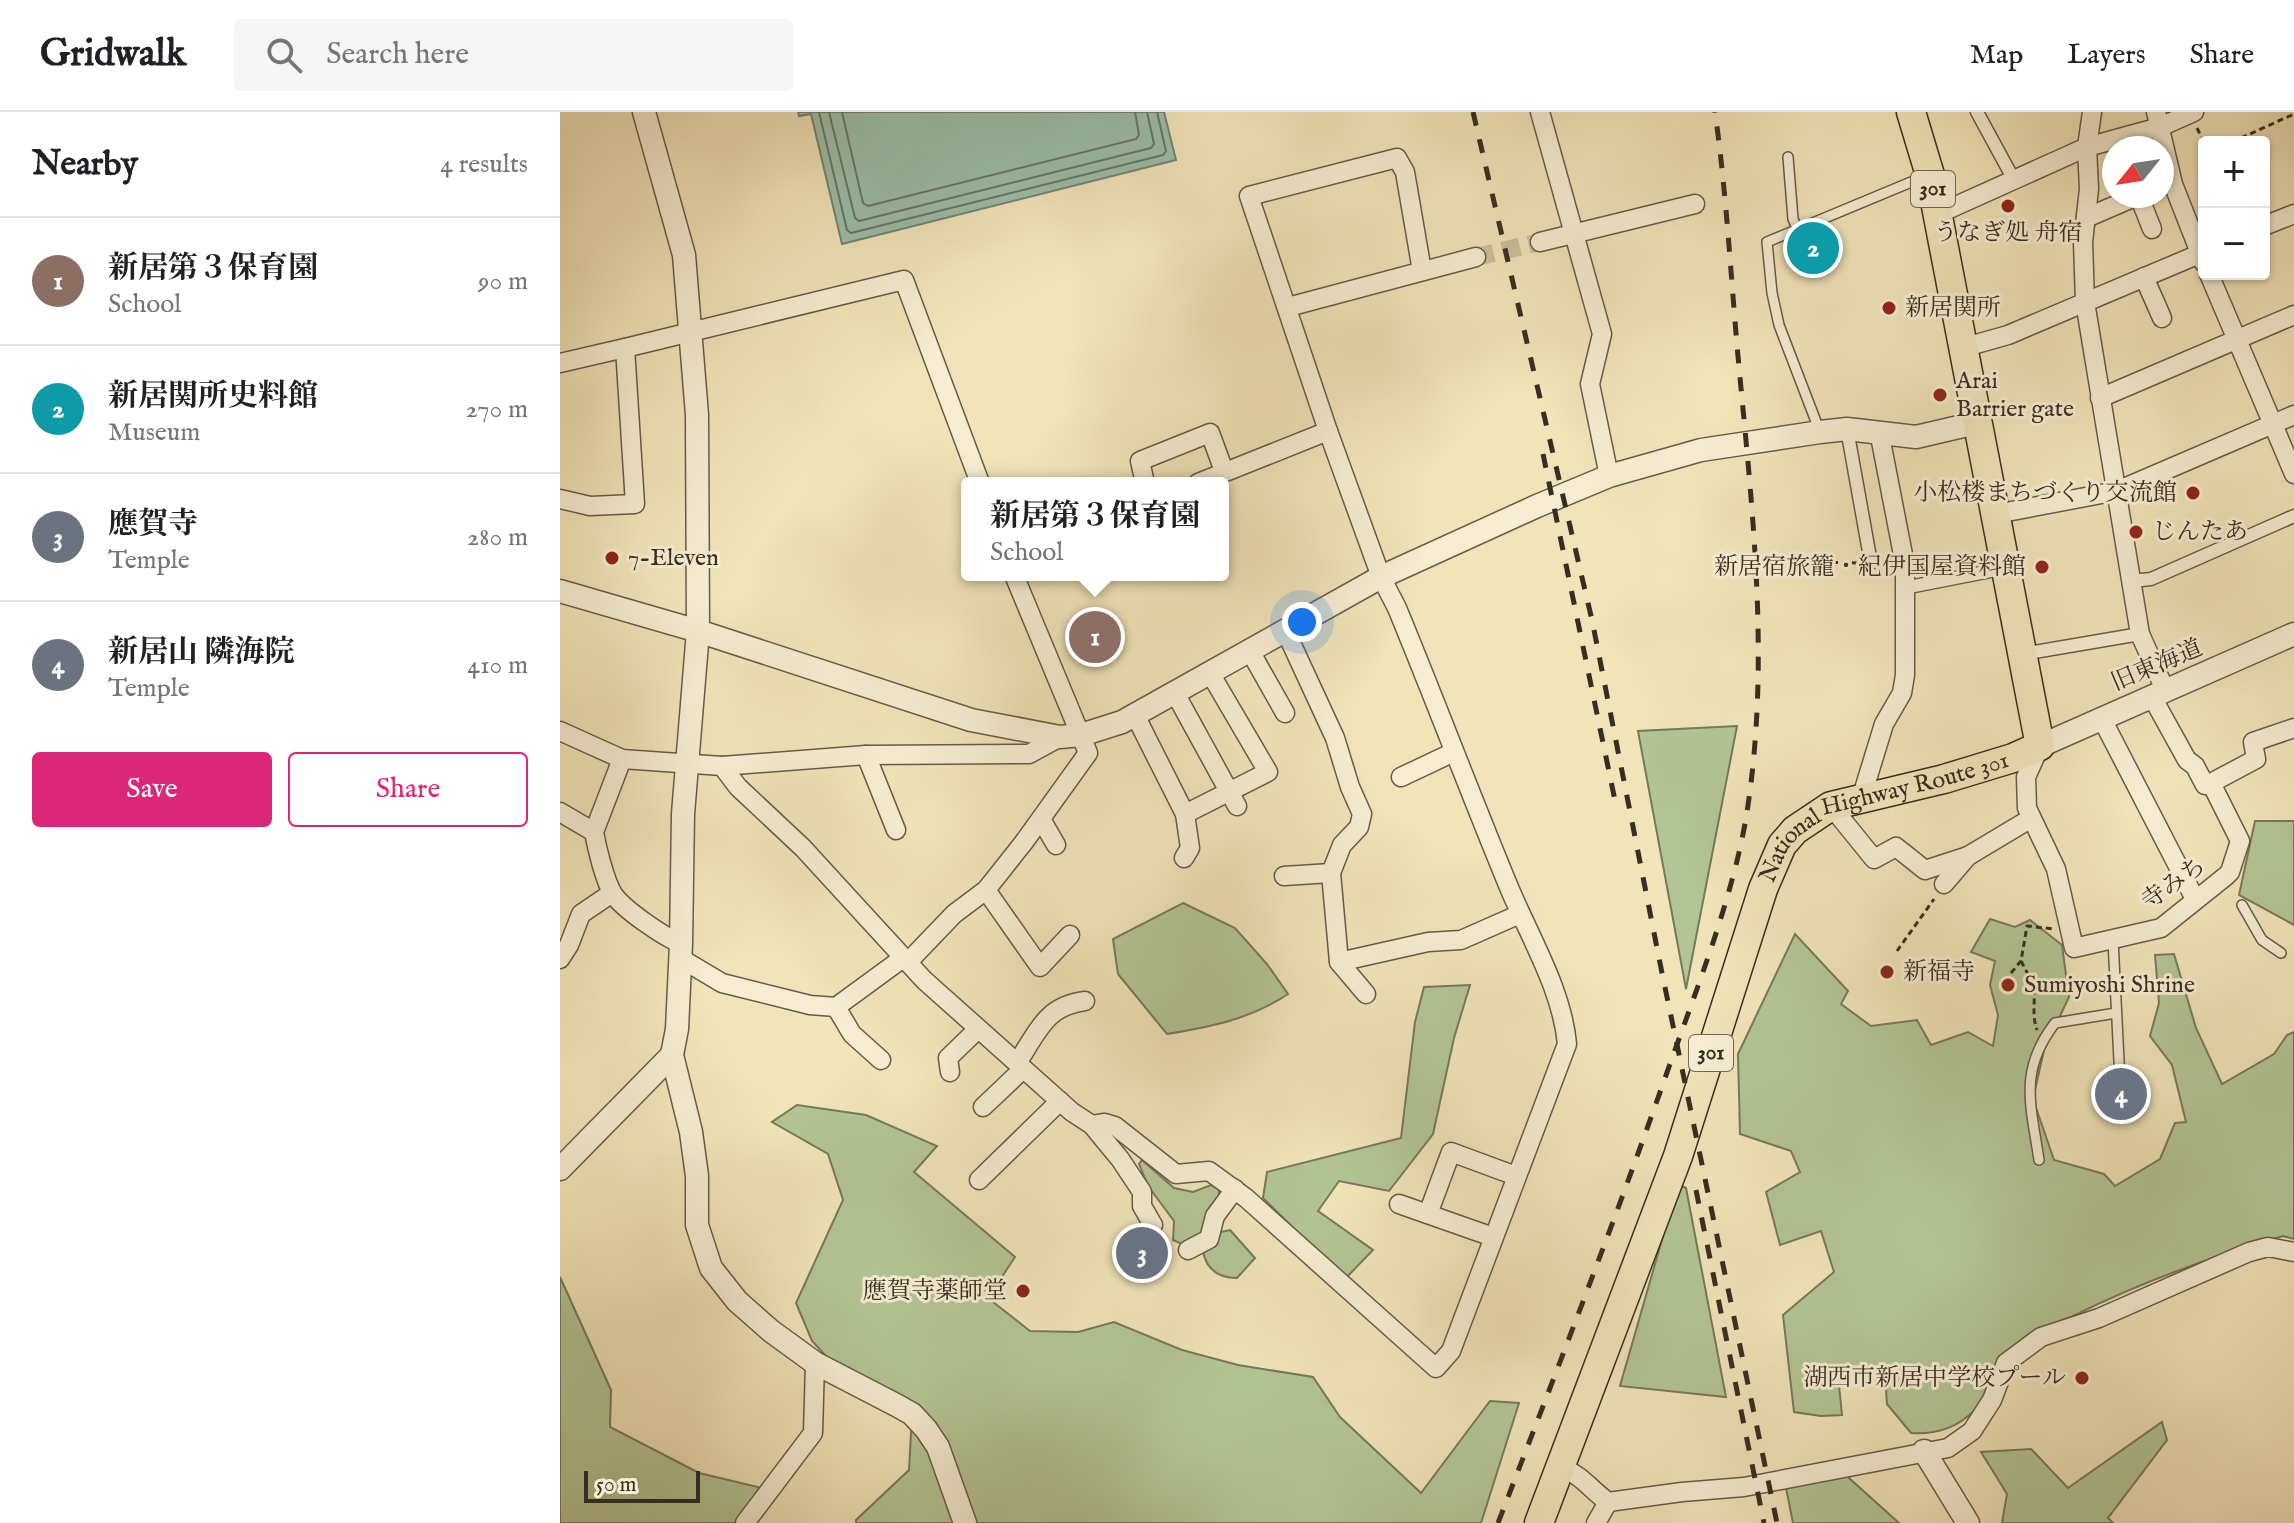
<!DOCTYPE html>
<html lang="en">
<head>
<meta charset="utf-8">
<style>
	body { margin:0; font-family:"IM FELL English","Noto Serif JP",serif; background:#f6f6f6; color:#202124 }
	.controls { position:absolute; right:24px; top:24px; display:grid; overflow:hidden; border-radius:8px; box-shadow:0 2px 6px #0004 }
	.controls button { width:72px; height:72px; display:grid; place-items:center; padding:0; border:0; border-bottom:2px solid #e0e0e0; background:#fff; color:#202124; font:40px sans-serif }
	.compass { position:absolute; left:1542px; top:24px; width:72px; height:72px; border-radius:50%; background:#fff; box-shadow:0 2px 6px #0004; rotate:240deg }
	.scale { position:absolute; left:24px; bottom:20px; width:116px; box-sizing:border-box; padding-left:8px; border:4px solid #382d22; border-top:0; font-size:22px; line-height:28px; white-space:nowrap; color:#382d22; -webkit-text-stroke:6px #f6edd2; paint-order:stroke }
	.you { position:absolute; left:742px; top:510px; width:28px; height:28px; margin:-20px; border:6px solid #fff; border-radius:50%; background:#1a73e8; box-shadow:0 0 0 12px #1a73e833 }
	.badge { display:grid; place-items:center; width:52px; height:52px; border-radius:50%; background:#db2777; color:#fff; font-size:26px; font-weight:700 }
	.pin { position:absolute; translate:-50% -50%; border:4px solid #fff; box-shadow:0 2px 8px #0006 }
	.popup { position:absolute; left:401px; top:365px; width:268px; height:104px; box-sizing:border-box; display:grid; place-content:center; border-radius:8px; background:#fff; filter:drop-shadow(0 2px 6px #0005); font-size:26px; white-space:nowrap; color:#757577 }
	.popup b { font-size:30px; color:#202124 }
	.popup::after { content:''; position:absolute; left:50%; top:100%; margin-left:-16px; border:16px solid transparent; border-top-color:#fff }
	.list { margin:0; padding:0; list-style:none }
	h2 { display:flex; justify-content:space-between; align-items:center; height:104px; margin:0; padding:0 32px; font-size:34px }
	h2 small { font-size:26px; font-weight:400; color:#757577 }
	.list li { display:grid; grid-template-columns:52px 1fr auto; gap:24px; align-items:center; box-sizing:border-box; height:128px; padding:0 32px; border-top:2px solid #e0e0e0 }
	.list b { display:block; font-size:30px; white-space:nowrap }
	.list p { margin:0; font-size:26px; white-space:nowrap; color:#757577 }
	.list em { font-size:26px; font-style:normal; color:#757577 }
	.actions { display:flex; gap:16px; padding:24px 32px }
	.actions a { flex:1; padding:18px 0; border:2px solid #db2777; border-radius:8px; text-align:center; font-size:28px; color:#db2777 }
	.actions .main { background:#db2777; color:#fff }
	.icon { flex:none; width:44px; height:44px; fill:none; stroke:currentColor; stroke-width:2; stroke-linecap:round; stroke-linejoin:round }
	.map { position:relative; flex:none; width:1734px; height:1411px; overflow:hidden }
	header { display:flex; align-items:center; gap:48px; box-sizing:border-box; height:112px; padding:0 40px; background:#fff; border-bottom:2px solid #e0e0e0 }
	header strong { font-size:38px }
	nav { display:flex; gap:44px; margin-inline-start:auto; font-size:28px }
	.search { width:560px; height:72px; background:#f6f6f6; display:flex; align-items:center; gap:20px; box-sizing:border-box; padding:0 28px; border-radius:8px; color:#757577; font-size:30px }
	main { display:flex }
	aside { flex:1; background:#fff }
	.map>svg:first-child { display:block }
</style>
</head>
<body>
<header>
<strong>Gridwalk</strong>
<div class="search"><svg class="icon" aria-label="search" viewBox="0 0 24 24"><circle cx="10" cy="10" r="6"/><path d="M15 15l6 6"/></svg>Search here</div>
<nav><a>Map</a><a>Layers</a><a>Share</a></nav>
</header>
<main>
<aside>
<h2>Nearby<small>4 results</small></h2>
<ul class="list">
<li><span class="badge" style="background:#8d6e63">1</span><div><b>新居第３保育園</b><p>School</p></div><em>90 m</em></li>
<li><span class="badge" style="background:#0f9aa8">2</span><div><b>新居関所史料館</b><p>Museum</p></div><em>270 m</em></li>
<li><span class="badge" style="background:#6b7280">3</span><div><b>應賀寺</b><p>Temple</p></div><em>280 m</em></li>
<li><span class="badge" style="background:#6b7280">4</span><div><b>新居山 隣海院</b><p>Temple</p></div><em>410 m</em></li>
</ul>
<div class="actions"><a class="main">Save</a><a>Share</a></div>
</aside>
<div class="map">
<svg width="1734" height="1411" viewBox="0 0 1734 1411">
	<rect width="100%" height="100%" fill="#f1e4b9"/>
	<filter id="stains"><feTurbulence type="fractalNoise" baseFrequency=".0025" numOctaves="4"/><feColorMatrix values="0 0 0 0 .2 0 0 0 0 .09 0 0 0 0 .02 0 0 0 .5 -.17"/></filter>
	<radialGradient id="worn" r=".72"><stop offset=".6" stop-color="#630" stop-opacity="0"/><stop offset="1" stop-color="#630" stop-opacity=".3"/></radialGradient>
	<g fill="#b3c594" stroke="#76795b" stroke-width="2">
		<polygon points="1177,614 1126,877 1078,619"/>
		<polygon points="1695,709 1734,709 1734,813 1679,783"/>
		<path d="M 623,791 L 675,816 L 707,852 L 728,882 C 691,907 650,915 607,922 L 558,862 L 553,827 Z"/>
		<path d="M 1430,807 L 1455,815 L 1470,808 L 1502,833 L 1509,885 L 1484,938 L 1473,987 L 1494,1048 L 1544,1062 L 1555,1074 L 1600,1047 L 1615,1011 L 1626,1010 L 1612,953 L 1590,924 L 1599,891 L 1595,843 L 1614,842 L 1636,916 L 1662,972 L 1714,942 L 1727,923 L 1734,920 L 1734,1127 L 1723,1124 C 1650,1145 1579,1171 1511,1205 C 1500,1210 1482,1214 1473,1223 C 1433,1261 1422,1326 1351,1321 L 1327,1292 L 1326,1277 L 1308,1260 L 1285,1260 L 1279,1273 L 1282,1303 L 1261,1304 L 1234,1300 L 1223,1203 L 1274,1160 L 1261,1119 L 1220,1133 L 1206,1080 L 1240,1060 L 1231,1039 L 1180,1022 L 1178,942 L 1235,822 L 1288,879 L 1281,892 L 1311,914 L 1357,908 L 1371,933 L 1408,920 L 1433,934 L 1438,903 L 1430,873 L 1435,849 L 1411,840 Z"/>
		<polygon points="910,873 894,926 873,1022 829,1079 779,1069 758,1099 813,1138 785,1167 703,1086 707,1060 841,1026 855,910 864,875"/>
		<polygon points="237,993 306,1003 377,1034 354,1060 455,1145 428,1186 470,1219 518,1220 554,1210 622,1238 678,1253 753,1265 780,1305 861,1381 930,1289 959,1291 921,1411 296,1411 296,1408 349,1358 352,1302 291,1271 252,1229 236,1191 283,1088 268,1042 212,1010"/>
		<polygon points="582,1048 614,1076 633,1080 651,1073 659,1077 659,1084 640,1124 624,1133 613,1128 614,1109 588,1074 579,1052"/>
		<polygon points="1118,1072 1126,1076 1166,1285 1060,1274"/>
		<path d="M 670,1118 L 695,1146 L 677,1166 C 659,1166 647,1158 643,1140 L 657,1130 L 661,1120 Z"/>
		<polygon points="0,1165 51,1278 50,1315 139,1361 210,1378 189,1411 0,1411"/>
		<polygon points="1602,1310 1607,1328 1548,1406 1553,1411 1442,1411 1447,1382 1421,1340 1471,1337 1508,1376"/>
		<polygon points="1279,1357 1339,1411 1233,1411 1226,1376"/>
	</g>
	<polygon fill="#9bbfac" stroke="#738575" stroke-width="2" points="238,0 604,0 616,48 282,132 251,2 239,4"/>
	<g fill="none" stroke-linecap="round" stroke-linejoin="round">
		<g stroke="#6a7667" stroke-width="2">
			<polyline points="259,0 287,118 291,121 603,43 606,39 597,0"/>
			<polyline points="269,0 295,106 299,109 591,36 594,32 587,0"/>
			<polyline points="282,0 303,91 308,94 576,27 579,23 575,0"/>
		</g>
		<polyline stroke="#ccbf9b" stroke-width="18" stroke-dasharray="18 9" stroke-linecap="butt" points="916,145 980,130"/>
		<defs>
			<g id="service">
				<polyline points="1228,45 1233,107 1237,116"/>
				<polyline points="1260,320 1219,213 1212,181 1207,130 1368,63"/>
				<polyline points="1682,793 1702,828 1721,841"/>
				<polyline points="1553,828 1560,969"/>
				<path d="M 1479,1048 C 1471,993 1458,959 1495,911 L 1556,901"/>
			</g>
			<g id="pedestrian">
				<polyline points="1417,0 1454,68"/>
				<polyline points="1287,317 1311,451"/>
				<polyline points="1571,469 1591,467 1734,404"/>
				<polyline points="1344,476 1446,456"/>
				<polyline points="1463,542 1580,522"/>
			</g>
			<g id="minor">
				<polyline points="980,0 1042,222 1030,272 1049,364"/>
				<polyline points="1532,0 1527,35 1529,77 1523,130 1525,190 1580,522 1606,580"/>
				<polyline points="1596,0 1613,72 1644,151"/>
				<polyline points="1579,84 1592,117"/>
				<polyline points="1378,102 1527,35 1600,15 1634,0"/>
				<polyline points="1526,106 1577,84"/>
				<polyline points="1704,114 1734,102"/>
				<polyline points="980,130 1135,92"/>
				<polyline points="1649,162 1734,362"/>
				<polyline points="1584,165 1602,206"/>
				<polyline points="728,195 916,145"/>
				<polyline points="1402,236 1448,223 1644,140"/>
				<polyline points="0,251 65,236"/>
				<polyline points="1540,286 1734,203"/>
				<polyline points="585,371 580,349 650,321 664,359"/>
				<polyline points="638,371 768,319 689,84 837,46 845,60 862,159"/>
				<polyline points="0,387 30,394 75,392 65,236 344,168 420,371"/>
				<polyline points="1436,402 1557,379 1734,303"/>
				<polyline points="726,520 775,626 790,675 802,702 799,715 782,733 771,761 779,850 868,830 901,828 960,802"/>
				<polyline points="690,539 725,601"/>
				<polyline points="615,581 677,694"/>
				<polyline points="1591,583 1627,648 1635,654 1645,673 1651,671"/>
				<polyline points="575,603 625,702 630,736 624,746"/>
				<polyline points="1542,607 1635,787"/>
				<polyline points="0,619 62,647 162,654 306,643 469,642 500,625"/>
				<polyline points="1480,634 1466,665 1467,696 1496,757 1514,836 1601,816 1666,764 1670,760 1680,729 1651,671 1696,647 1693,630 1734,616"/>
				<polyline points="306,643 336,718"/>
				<path d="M 62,647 L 34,720 C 37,737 45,769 53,782 C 64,798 103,824 121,832"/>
				<polyline points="162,654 178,675 243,736 364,868 512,1000 532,1013 560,1047 582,1080 582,1094 593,1113"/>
				<polyline points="841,665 894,640"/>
				<polyline points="1301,687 1324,612 1342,581 1345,563 1345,453 1319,319"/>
				<polyline points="1271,694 1314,747 1336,735 1365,758 1408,744"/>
				<polyline points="0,700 34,720"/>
				<polyline points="625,702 708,660 650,561"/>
				<polyline points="481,707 496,733"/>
				<polyline points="724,764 771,761"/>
				<polyline points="1384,772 1408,744 1470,707"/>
				<polyline points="426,778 480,855 510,823"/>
				<polyline points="120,846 162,871 250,893 276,895 343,846"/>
				<polyline points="0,847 9,833 21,802 52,781"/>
				<polyline points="348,850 394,802 426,778 464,730 528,641 454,463"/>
				<polyline points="779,850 806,882"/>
				<polyline points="276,895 292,922 321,948"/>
				<path d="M 457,951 C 478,920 485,894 525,889"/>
				<polyline points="390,960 388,946 418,917"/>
				<polyline points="423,995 463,957"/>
				<path d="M 532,1013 L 545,1011 L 555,1014 L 616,1062 L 649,1059 L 686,1086 L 876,1256 L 891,1239 L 1007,932 C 1002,877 969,824 948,773 C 910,681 875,588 837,496 L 821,465 L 768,319"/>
				<polyline points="419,1068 500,989"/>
				<polyline points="839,1092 933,1125"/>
				<polyline points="868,1102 891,1040 956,1064"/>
				<polyline points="628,1138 649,1127 655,1104 675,1077"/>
				<path d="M 1001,1355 C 1023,1364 1030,1377 1048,1390 L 1122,1380 L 1184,1375 L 1388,1336 L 1412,1319 L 1432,1288 L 1446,1251 L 1481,1225 L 1539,1206 L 1689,1140 L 1708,1135 L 1734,1140"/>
				<polyline points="185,1411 253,1321 255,1251"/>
				<polyline points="1036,1411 1048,1390"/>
			</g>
			<g id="tertiary">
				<polyline points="84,0 124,143 137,303 138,519 123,702 121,832 117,917 112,943 131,1020 137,1064 137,1113 151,1156 177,1189 211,1219 255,1251 338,1294 352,1302 366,1317 378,1335 405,1411"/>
				<polyline points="0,479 138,519 411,608 500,625 521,623 562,610 821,465 977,394 1049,364 1141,338 1260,320 1287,317 1356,325 1416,311"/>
				<polyline points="1480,634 1734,522"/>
				<polyline points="0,1057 112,943"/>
				<polyline points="1364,1339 1408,1411"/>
			</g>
			<g id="trunk">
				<path id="s1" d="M 979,1411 L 1118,1044 L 1203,777 L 1222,733 L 1235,718 L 1271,694 L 1384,667 L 1453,646 L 1480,634 L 1370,63 L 1351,0"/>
			</g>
		</defs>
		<use href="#service" stroke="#665b48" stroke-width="12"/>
		<use href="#pedestrian" stroke="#665b48" stroke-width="15"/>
		<use href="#minor" stroke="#665b48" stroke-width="21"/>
		<use href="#tertiary" stroke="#665b48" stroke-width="25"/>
		<use href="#trunk" stroke="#382d22" stroke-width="31"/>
		<g stroke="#382d22" stroke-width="3" stroke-dasharray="6 4" stroke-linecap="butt">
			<polyline points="1637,16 1644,30"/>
			<polyline points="1672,30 1734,2"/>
			<polyline points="1232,449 1297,451"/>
			<polyline points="1337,839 1374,787"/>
			<path d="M 1461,849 C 1466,859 1472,868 1474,879 C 1475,893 1472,904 1477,918"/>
			<polyline points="1451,861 1461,849 1467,814 1494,817"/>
		</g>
		<use href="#service" stroke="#f6edd2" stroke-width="9"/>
		<use href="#pedestrian" stroke="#f6edd2" stroke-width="12"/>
		<use href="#minor" stroke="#f6edd2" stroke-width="18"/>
		<use href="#tertiary" stroke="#f6edd2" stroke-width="22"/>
		<use href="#trunk" stroke="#f1e4b9" stroke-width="28"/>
		<g stroke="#382d22" stroke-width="5" stroke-dasharray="14 14" stroke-linecap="butt">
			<polyline points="913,0 1032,508 1102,861 1217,1411"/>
			<polyline points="983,342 1057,698"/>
			<polyline points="1136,1078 1204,1411"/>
			<path d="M 938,1411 C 997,1258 1056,1106 1110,952 C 1138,873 1174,782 1187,700 C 1210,552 1193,403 1179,255 C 1171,170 1167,85 1155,0"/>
		</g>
	</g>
	<g fill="#8f2418" stroke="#f6edd2" stroke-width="3">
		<circle cx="1448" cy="94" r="8"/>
		<circle cx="1329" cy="196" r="8"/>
		<circle cx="1380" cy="283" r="8"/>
		<circle cx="1633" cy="381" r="8"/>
		<circle cx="1576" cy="420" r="8"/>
		<circle cx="52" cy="446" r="8"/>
		<circle cx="1482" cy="455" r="8"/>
		<circle cx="1327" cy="860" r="8"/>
		<circle cx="1448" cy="873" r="8"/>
		<circle cx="463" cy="1179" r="8"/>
		<circle cx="1522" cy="1266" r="8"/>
	</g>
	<g text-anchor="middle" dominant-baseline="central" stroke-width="6" stroke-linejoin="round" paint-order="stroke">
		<g fill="#f6edd2" stroke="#716757" stroke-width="2">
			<rect x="1351" y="59" width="44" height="36" rx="6"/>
			<rect x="1129" y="923" width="44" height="36" rx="6"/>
		</g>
		<g font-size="22" font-weight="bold" fill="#382d22">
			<text x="1373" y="77">301</text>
			<text x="1151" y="941">301</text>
		</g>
		<g font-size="24" fill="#382d22" stroke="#f6edd2" text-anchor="start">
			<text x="1448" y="121" text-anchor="middle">うなぎ処 舟宿</text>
			<text x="1345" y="196">新居関所</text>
			<text x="1396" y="269">Arai<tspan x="1396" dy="28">Barrier gate</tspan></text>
			<text x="1617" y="381" text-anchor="end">小松楼まちづくり交流館</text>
			<text x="1592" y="420">じんたあ</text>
			<text x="68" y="446">7-Eleven</text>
			<text x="1466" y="455" text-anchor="end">新居宿旅籠・紀伊国屋資料館</text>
			<text x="1343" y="860">新福寺</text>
			<text x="1464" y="873">Sumiyoshi Shrine</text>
			<text x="447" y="1179" text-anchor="end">應賀寺薬師堂</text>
			<text x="1506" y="1266" text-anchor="end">湖西市新居中学校プール</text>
		</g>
		<g font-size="24" fill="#382d22" stroke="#f6edd2">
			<text transform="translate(1597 554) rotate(-23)">旧東海道</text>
			<text stroke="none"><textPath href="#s1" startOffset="824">National Highway Route 301</textPath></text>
			<text transform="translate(1614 772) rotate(-35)">寺みち</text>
		</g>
	</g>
	<rect width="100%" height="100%" filter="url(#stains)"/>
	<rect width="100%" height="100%" fill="url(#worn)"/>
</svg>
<div class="controls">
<button>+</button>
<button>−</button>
</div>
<svg class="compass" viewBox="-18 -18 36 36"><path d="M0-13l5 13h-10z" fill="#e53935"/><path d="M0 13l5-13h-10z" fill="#757577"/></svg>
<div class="scale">50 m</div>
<div class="you"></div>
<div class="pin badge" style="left:535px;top:525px;background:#8d6e63">1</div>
<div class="popup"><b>新居第３保育園</b>School</div>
<div class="pin badge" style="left:1253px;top:136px;background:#0f9aa8">2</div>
<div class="pin badge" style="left:582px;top:1141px;background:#6b7280">3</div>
<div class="pin badge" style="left:1561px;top:982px;background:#6b7280">4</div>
</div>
</main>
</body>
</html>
